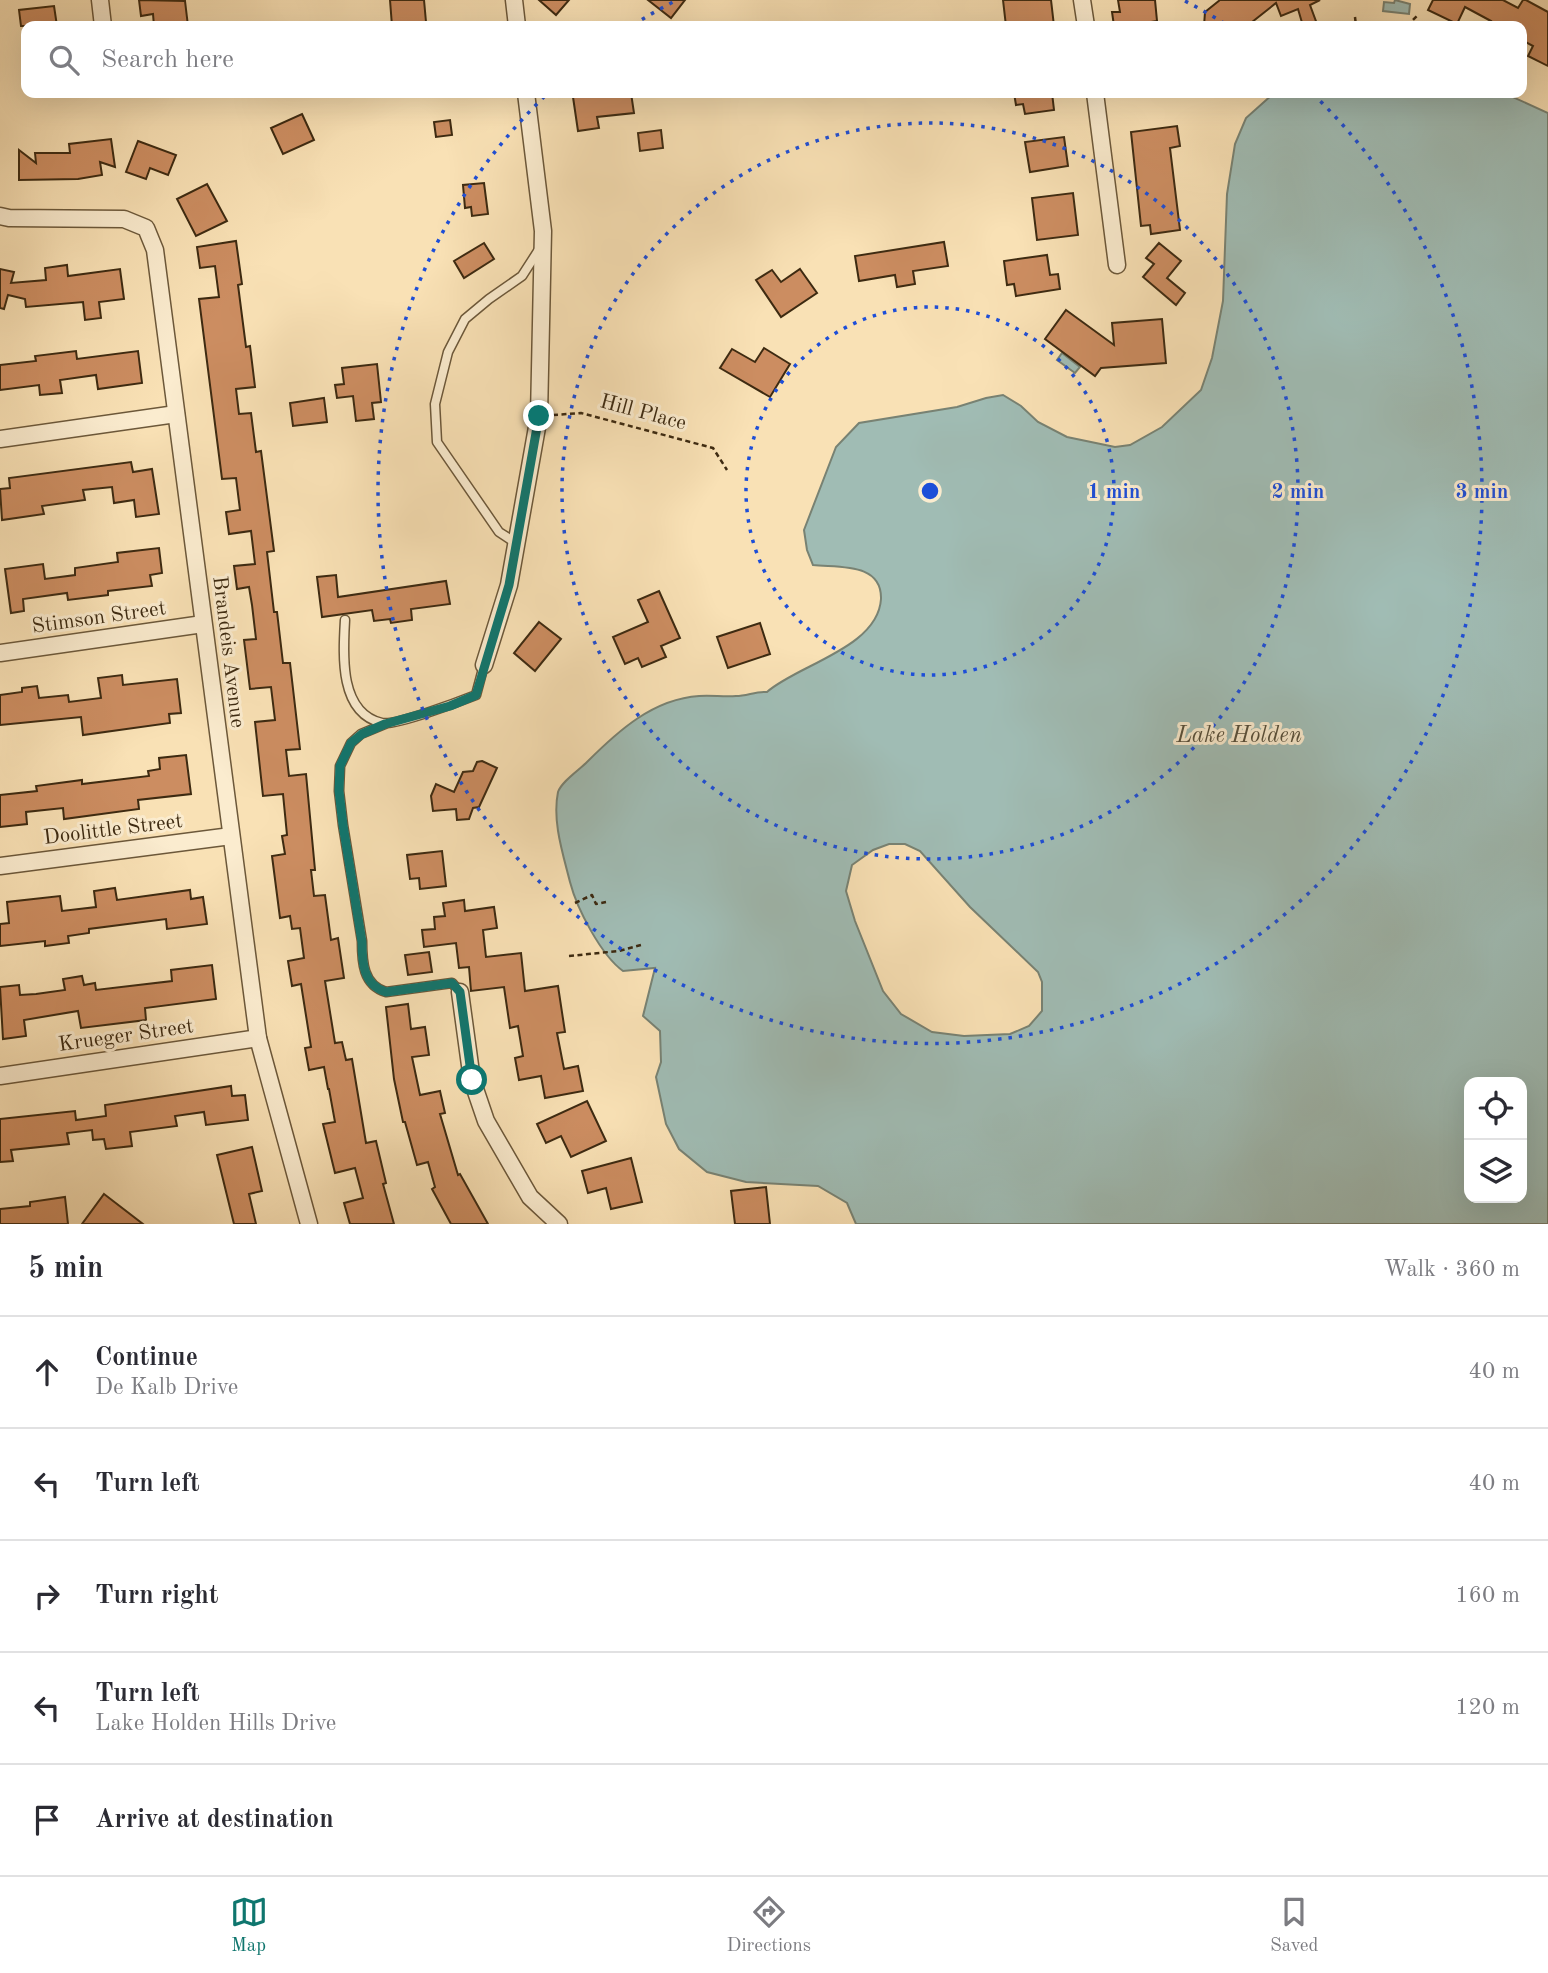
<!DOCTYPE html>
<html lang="en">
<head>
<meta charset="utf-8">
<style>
	body { margin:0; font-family:"Old Standard TT",serif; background:#f7f7f7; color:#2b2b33 }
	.controls { position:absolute; right:21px; bottom:21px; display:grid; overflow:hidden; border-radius:14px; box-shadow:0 7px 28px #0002 }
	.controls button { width:63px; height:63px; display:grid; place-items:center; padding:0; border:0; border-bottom:2px solid #e1e1e2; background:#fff; color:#2b2b33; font:35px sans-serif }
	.stop { position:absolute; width:21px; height:21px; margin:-16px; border:5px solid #0f766e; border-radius:50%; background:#fff }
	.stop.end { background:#0f766e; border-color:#fff; box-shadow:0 2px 7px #0008 }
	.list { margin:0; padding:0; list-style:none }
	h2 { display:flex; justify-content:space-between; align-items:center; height:91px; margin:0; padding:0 28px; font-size:30px }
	h2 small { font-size:23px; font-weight:400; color:#7c7c81 }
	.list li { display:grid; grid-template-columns:46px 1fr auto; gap:21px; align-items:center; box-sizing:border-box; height:112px; padding:0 28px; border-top:2px solid #e1e1e2 }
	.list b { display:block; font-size:26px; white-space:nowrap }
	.list p { margin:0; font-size:23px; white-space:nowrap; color:#7c7c81 }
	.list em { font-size:23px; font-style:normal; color:#7c7c81 }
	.icon { flex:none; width:38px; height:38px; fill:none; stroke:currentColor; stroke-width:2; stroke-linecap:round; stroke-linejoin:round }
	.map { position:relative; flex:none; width:1548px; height:1224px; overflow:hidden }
	.search { position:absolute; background:#fff; box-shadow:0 7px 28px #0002; left:21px; right:21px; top:21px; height:77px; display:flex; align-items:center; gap:18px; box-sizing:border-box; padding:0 24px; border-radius:14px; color:#7c7c81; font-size:26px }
	.sheet { height:651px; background:#fff }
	nav { display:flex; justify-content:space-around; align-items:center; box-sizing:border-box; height:98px; border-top:2px solid #e1e1e2; background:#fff; font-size:19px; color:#7c7c81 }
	nav a { display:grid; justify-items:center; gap:4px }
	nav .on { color:#0f766e }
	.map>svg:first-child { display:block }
</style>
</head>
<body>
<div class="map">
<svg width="1548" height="1224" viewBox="0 0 1548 1224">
	<rect width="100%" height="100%" fill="#f9e1b5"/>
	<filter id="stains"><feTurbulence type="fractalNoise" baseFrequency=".00286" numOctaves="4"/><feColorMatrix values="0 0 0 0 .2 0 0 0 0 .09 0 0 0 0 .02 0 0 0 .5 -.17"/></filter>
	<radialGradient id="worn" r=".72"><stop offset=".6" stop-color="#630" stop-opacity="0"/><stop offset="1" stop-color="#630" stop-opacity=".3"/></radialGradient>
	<g fill="#a0bcb4" stroke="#788273" stroke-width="2" fill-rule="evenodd">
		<polygon points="1395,0 1410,4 1409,14 1383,11 1384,2 1394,3"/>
		<path d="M 1274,93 L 1504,93 L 1548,113 L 1548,1224 L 856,1224 L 847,1203 L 818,1186 L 746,1182 L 707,1172 L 679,1149 L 666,1124 L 656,1077 L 661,1062 L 660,1031 L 643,1016 L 655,968 L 623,971 C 601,955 577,909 570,882 C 563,854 552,821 558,792 C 561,782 579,770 587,762 C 618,731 653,699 699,696 C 711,695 724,697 736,696 C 747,696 756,691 767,692 C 797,665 878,648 881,599 C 882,562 838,568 813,565 L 807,550 L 804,530 L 836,447 L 859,423 L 957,407 L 986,398 L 1003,395 L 1021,406 L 1038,422 L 1067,437 L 1115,447 L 1130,445 L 1162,427 L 1201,390 L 1212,358 L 1223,301 L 1227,194 L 1235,144 L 1246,118 ZM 889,844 L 905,844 L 920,851 L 970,907 L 1038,972 L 1042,982 L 1042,1011 L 1029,1026 L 1010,1034 L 964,1036 L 932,1032 L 901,1014 L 883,991 L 855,921 L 846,891 L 852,865 L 873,850 ZM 1522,1082 L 1522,1198 L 1469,1198 L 1469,1082 Z"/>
		<polygon points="1062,353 1080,367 1075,373 1057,360"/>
	</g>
	<g fill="#cc8d61" stroke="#3d2a11" stroke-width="2">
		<polygon points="139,0 185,1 188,26 154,26 153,14 141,16"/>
		<polygon points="390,0 424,0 426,22 392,26"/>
		<polygon points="539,0 569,0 556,15"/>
		<polygon points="648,0 685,0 671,18"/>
		<polygon points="1003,0 1051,0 1054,26 1006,26"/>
		<polygon points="1118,0 1155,0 1157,21 1145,23 1146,26 1114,26 1112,12 1120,12"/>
		<polygon points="1220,0 1320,0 1310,5 1317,24 1303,26 1298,9 1281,16 1276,3 1247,26 1204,26 1205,12"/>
		<polygon points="1433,0 1503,0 1518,8 1523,0 1526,0 1548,12 1548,66 1528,56 1533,46 1522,40 1522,26 1488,26 1491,21 1465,7 1457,24 1428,10"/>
		<polygon points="54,6 57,26 21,26 19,10"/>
		<polygon points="603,93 631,93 634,113 597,117 599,128 578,131 573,97"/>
		<polygon points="1014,93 1052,93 1054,110 1025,114 1023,104 1016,105"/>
		<polygon points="302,114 314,140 283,154 271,128"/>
		<polygon points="450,120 452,135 436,137 434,122"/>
		<polygon points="1177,126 1180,146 1170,148 1180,230 1151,234 1150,225 1141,226 1131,132"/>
		<polygon points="661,130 663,148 640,151 638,133"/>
		<polygon points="1064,137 1068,166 1030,172 1025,142"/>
		<polygon points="111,139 115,167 100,162 102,175 78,179 19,180 19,150 36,163 35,153 70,153 69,144"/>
		<polygon points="138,141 176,155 168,175 150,168 146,179 126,172"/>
		<polygon points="484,183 488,214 472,216 471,207 465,208 463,185"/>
		<polygon points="207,184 227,221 196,236 177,199"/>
		<polygon points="1073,193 1078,235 1037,240 1032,198"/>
		<polygon points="236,241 242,284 238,285 246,347 250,346 255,387 236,389 239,414 251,413 256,452 261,451 274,551 267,552 274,612 277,612 283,663 290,663 300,749 286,750 289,776 306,774 315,870 311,870 314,896 325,895 331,940 338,938 344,978 325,981 335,1043 342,1042 346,1060 352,1059 366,1143 376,1141 386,1183 383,1184 394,1224 350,1224 344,1203 363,1198 355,1168 335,1173 323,1124 335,1122 329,1089 328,1089 324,1067 309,1070 305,1048 311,1047 301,984 292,986 288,961 304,958 300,928 292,929 290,916 280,918 272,856 285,854 282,836 287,835 283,794 263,796 255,722 275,720 271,687 250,689 244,640 256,639 252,605 249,587 237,589 234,566 255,564 251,531 229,534 226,512 240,510 236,478 222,479 199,299 219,297 215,266 200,268 197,247"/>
		<polygon points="944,242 948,266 913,271 915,284 897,287 895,275 859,281 855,256"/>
		<polygon points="484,243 494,259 464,278 454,261"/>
		<polygon points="1159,243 1181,261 1167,278 1185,293 1176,305 1143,277 1154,264 1146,258"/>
		<polygon points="1047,255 1050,275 1058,274 1060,289 1016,296 1014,284 1007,285 1004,261"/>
		<polygon points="67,265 68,276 120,269 124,299 99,302 101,318 85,320 83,302 26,307 25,299 8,295 4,309 0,308 0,269 14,272 11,283 46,280 45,268"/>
		<polygon points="800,269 817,293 781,317 756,280 772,270 781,282"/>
		<polygon points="1066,310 1114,345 1112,323 1162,319 1166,363 1101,368 1095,376 1045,339"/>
		<polygon points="764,348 790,364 770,397 720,368 732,349 755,362"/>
		<polygon points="76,351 77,359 138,351 142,383 98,389 96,375 60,380 62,393 40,395 39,385 0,390 0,365 36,361 35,356"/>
		<polygon points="377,364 381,402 372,403 374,419 356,421 353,396 337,398 335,385 344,384 342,368"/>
		<polygon points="324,398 327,422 293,426 290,403"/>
		<polygon points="131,462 133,472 152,469 159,514 136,517 134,500 114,503 112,487 83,490 85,500 42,506 44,514 2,520 0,489 10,488 9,478"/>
		<polygon points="159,548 162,573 150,575 152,586 108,591 108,595 68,600 67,593 23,599 24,611 11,613 5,569 43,564 45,579 75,575 75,568 118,562 117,553"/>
		<polygon points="336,575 338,597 446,581 450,604 411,609 412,620 391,623 390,619 374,621 372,610 322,617 317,577"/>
		<polygon points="659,591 680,638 661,646 666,657 642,667 638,658 625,664 613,637 648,622 638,600"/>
		<polygon points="539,622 561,639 535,671 514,653"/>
		<polygon points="760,623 770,654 728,668 717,637"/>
		<polygon points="122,675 123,685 177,679 181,713 169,714 170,723 83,735 81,717 0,725 0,695 22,692 22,688 37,686 39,698 68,695 69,702 101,698 98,678"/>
		<polygon points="186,755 191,794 138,800 139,809 64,819 63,808 26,812 27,824 0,827 0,795 37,791 36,786 82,780 82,784 149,776 148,771 160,769 159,758"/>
		<polygon points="482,761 497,768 479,807 473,808 469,819 457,820 456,809 433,811 431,796 436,784 454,792 463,772 473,771 477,762"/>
		<polygon points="442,851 446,886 420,889 419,878 410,879 407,855"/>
		<polygon points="115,888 117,900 190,890 191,899 203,897 207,924 167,929 166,919 89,929 89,933 68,936 69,943 45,946 45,941 0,946 0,924 9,923 7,902 60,896 62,911 96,907 94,891"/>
		<polygon points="464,900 465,911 494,907 497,928 483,930 486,957 521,953 525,991 558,986 565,1032 557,1033 564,1069 578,1066 583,1091 545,1098 541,1076 519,1080 515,1058 523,1056 518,1026 510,1028 504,987 471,991 469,967 459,968 456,943 424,947 422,930 435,929 434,917 445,916 443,903"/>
		<polygon points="429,952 432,972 408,975 405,955"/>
		<polygon points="212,965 216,999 145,1008 146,1020 81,1028 78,1011 24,1020 26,1036 3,1039 0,987 19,985 20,995 36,994 65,990 63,979 82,976 84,985 95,983 96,990 172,981 171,970"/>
		<polygon points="408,1004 411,1029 425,1027 429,1055 412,1057 420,1095 440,1091 445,1113 440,1114 458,1175 460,1174 488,1224 451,1224 432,1189 435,1187 428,1162 417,1165 405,1122 403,1122 394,1079 386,1007"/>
		<polygon points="231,1086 232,1096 245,1095 248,1120 206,1125 204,1112 175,1116 177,1126 130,1132 132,1146 106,1149 104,1139 93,1140 92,1130 67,1133 69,1144 11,1150 13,1161 0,1162 0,1119 75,1111 76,1120 106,1116 105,1105"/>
		<polygon points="587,1101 606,1141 571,1157 561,1136 546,1143 537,1124"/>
		<polygon points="252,1147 262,1191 249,1194 256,1224 234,1224 217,1155"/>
		<polygon points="631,1158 642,1202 611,1209 606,1188 588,1193 582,1171"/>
		<polygon points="766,1187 770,1224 735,1224 731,1191"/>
		<polygon points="104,1194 143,1224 82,1224"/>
		<polygon points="65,1197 68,1224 0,1224 0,1209 30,1206 30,1202"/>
	</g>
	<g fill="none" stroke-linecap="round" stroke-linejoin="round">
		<defs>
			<g id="lane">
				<polyline points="516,543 499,532 437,442 435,404 448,352 465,319 489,299 522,276 540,248"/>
				<path d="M 345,620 C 343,655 339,713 382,723 C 395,726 461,701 476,695 L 484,665"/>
				<path d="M 385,724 L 361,734 L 351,743 L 340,766 L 339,791 L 343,825 L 362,941 C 362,962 363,985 386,992 L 452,983 L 460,992"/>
			</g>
			<g id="street">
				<polyline points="100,0 103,26"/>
				<polyline points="514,0 517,26"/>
				<polyline points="1082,0 1086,26"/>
				<polyline points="1095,93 1117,265"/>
				<polyline points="0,216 9,218 124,219 146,228 155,250 258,1038 309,1224"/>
				<polyline points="0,439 176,414"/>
				<polyline points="0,653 203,624"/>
				<polyline points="484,665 509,585 539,416 543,231 526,93"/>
				<polyline points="0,866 231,836"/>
				<polyline points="460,992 472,1080 486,1121 530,1197 559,1224"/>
				<polyline points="0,1076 258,1038"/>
			</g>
		</defs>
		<use href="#lane" stroke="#6c583a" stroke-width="11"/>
		<use href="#street" stroke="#6c583a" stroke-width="19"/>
		<g stroke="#3d2a11" stroke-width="2.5" stroke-dasharray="5 3.5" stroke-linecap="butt">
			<polyline points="1355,17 1356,26"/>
			<polyline points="1407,26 1417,16"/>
			<polyline points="553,415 581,413 713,448 727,470"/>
			<polyline points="575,903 592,895 596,904 606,902"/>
			<polyline points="569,956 619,951 641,945"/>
		</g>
		<use href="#lane" stroke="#fbeccf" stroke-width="8"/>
		<use href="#street" stroke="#fbeccf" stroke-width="16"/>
	</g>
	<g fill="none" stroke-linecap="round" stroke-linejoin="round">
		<path stroke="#0f766e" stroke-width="9" d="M 472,1080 L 460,992 L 452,983 L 386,992 C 363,985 362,962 362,942 L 343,825 L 339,791 L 340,766 L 351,743 L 362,734 L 385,724 L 450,706 L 476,695 L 509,585 L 539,416"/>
	</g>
	<g fill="none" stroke="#1d4ed8" stroke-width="3.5" stroke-dasharray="3.5 7">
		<circle cx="930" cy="491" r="184"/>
		<circle cx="930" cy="491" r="368"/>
		<path d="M633 25A552 552 0 0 1 675 1M1185 1A552 552 0 0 1 1227 25M1313 94A552 552 0 1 1 547 94"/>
	</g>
	<g text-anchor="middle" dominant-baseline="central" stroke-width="6" stroke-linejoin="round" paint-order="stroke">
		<g font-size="21" fill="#3d2a11" stroke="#fbeccf">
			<text transform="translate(643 413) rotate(15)">Hill Place</text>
			<text transform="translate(99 618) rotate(-8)">Stimson Street</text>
			<text transform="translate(228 652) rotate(83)">Brandeis Avenue</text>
			<text transform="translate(113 830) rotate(-7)">Doolittle Street</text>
			<text transform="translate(126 1036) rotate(-8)">Krueger Street</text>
		</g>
		<g font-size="23" font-style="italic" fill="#564e3a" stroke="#fbeccf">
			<text x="1239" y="735">Lake Holden</text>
		</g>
	</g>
	<circle cx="930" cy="491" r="10" fill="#1d4ed8" stroke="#fbeccf" stroke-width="3.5"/>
	<g font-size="21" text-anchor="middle" font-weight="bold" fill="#1d4ed8" stroke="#fbeccf" stroke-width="6" stroke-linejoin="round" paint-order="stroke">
		<text x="1114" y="498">1 min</text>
		<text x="1298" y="498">2 min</text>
		<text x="1482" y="498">3 min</text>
	</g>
	<rect width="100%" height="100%" filter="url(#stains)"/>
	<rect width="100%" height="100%" fill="url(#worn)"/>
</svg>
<div class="controls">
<button><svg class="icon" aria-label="locate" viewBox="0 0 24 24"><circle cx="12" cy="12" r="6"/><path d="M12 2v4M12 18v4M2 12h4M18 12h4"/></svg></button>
<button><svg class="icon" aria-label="layers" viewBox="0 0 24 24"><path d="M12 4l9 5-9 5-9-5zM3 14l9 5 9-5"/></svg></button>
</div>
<div class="stop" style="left:472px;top:1080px"></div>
<div class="stop end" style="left:539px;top:416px"></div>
<div class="search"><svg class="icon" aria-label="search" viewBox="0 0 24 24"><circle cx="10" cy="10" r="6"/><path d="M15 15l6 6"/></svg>Search here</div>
</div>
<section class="sheet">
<h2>5 min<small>Walk · 360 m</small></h2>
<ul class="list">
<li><svg class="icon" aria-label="ahead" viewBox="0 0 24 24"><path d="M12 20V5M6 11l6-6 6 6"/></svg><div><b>Continue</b><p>De Kalb Drive</p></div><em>40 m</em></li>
<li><svg class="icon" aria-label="left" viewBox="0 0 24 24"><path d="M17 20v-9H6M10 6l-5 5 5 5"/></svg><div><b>Turn left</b></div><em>40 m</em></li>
<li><svg class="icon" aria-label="right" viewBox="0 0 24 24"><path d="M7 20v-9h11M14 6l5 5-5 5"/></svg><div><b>Turn right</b></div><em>160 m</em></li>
<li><svg class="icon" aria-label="left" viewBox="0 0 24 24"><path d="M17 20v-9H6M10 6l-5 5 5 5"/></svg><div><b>Turn left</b><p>Lake Holden Hills Drive</p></div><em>120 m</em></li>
<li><svg class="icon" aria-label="arrive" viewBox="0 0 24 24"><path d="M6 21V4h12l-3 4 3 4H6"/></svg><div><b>Arrive at destination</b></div></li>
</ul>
</section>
<nav>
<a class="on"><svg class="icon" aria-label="map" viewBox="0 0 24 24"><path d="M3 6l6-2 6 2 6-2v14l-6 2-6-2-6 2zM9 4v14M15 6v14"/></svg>Map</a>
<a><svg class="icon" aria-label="directions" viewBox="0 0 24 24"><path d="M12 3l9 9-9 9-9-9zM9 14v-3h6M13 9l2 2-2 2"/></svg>Directions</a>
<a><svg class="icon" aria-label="saved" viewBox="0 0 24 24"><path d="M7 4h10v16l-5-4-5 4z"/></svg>Saved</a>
</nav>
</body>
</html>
